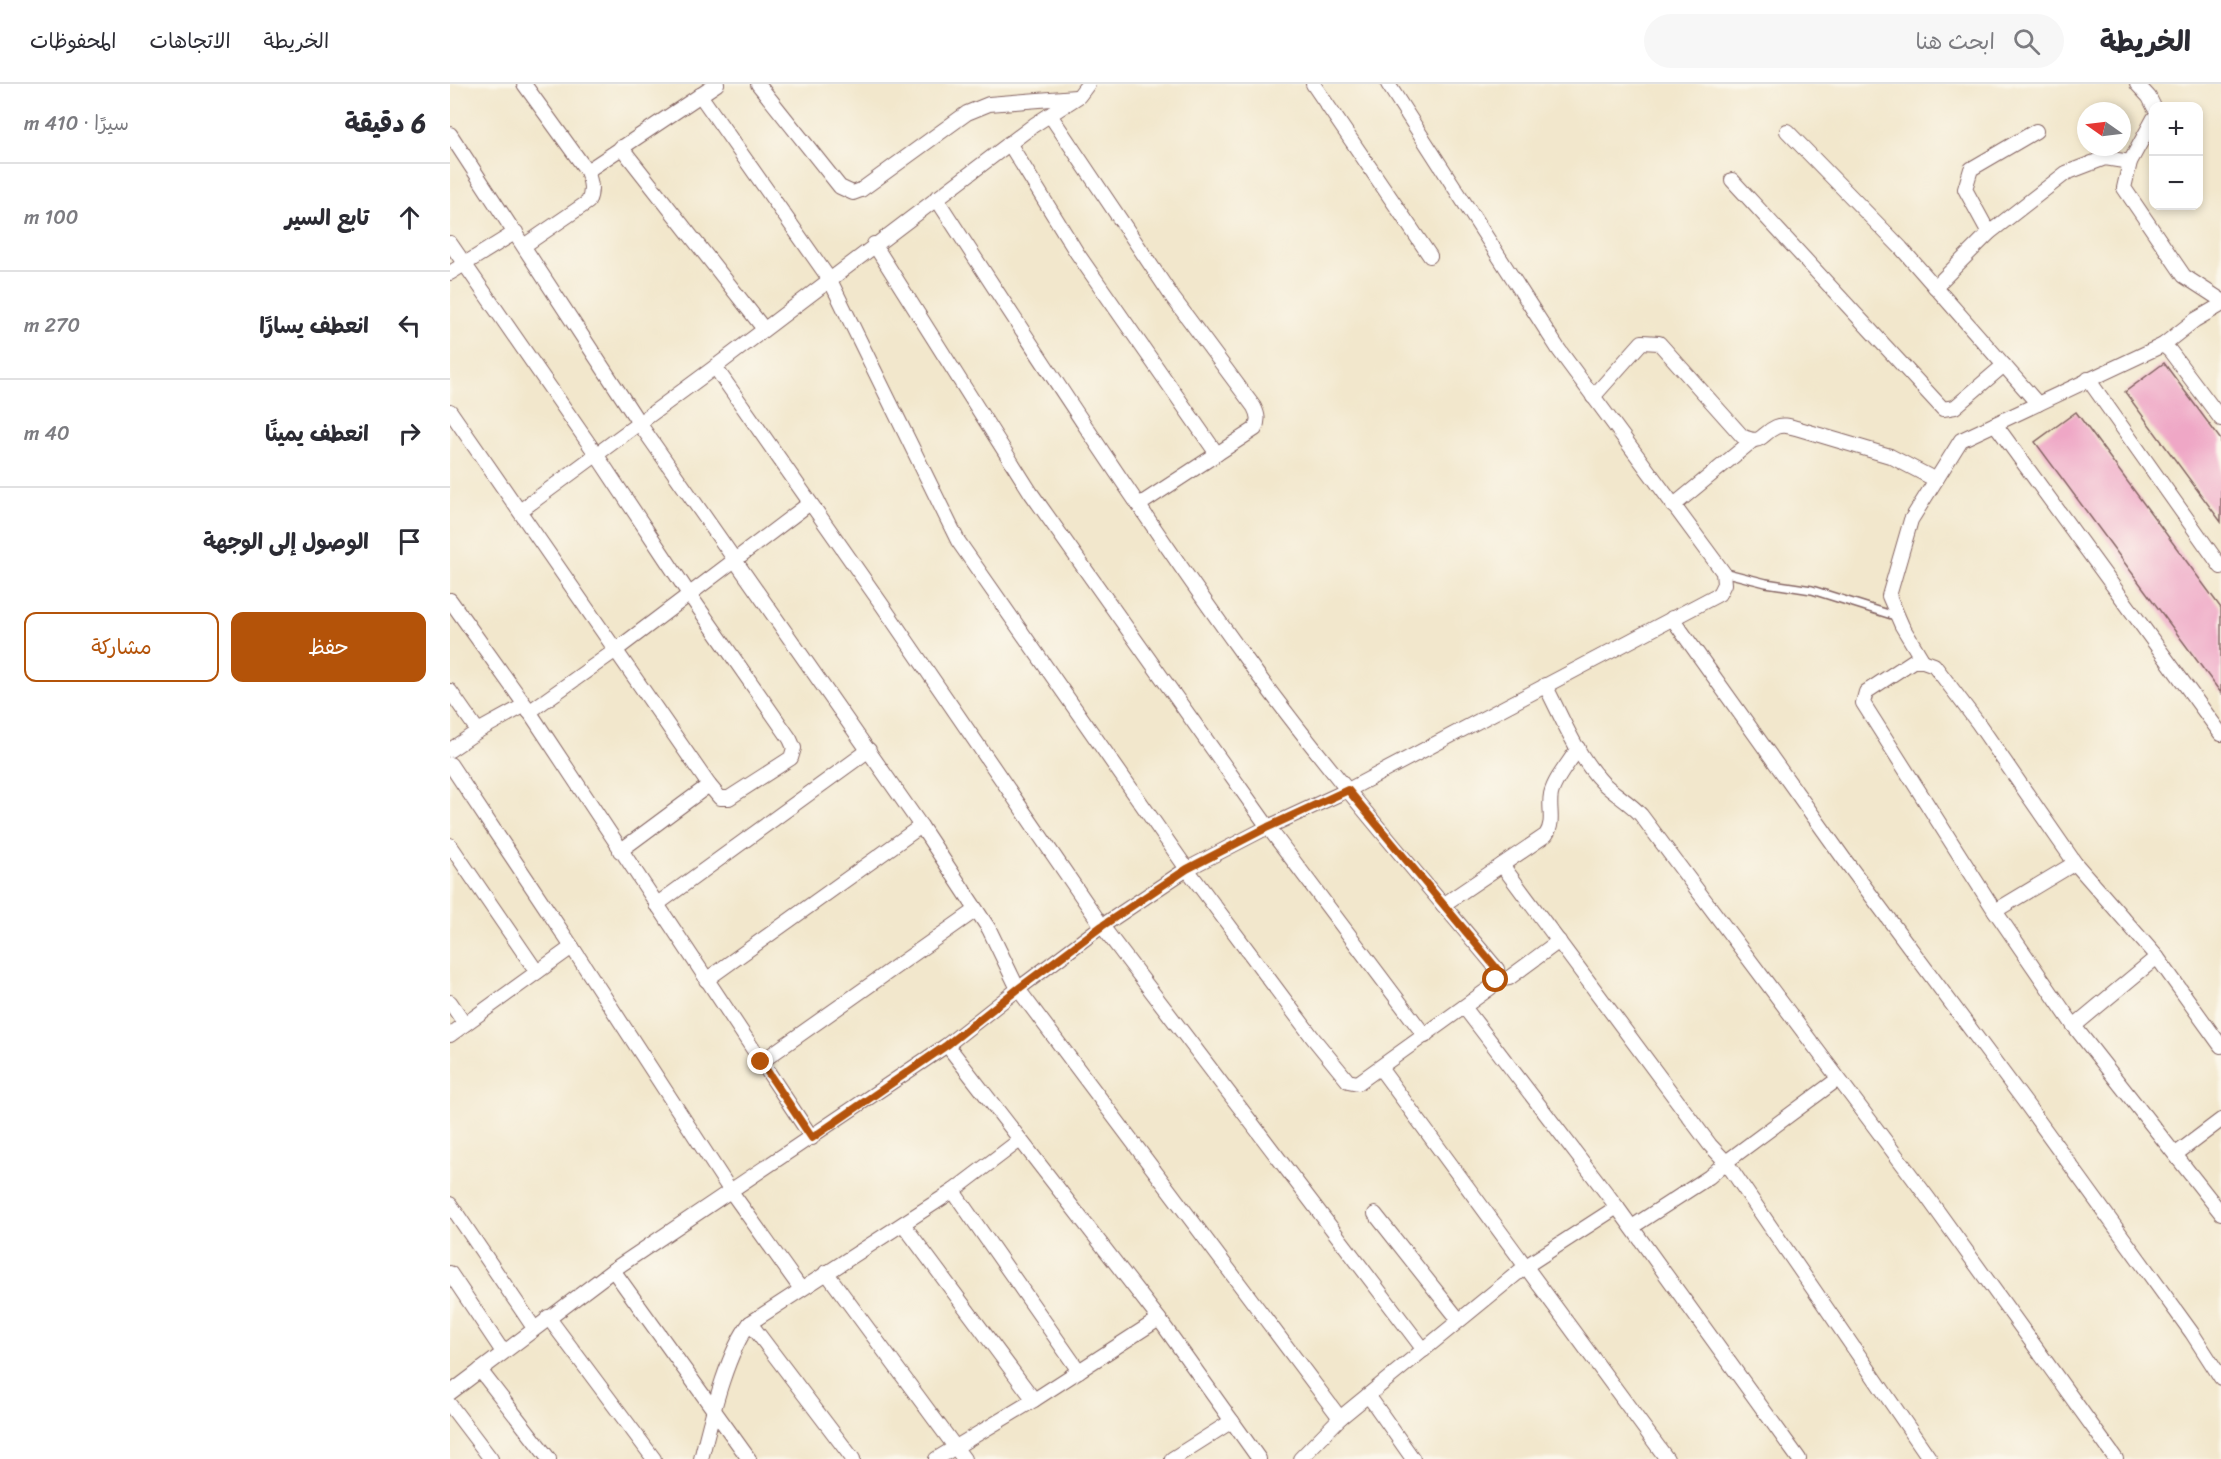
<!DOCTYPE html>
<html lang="ar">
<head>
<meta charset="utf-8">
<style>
	body { margin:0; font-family:Sriracha,"Playpen Sans Arabic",sans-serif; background:#f7f7f7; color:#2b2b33; direction:rtl }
	.controls { position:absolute; right:18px; top:18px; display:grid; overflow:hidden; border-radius:12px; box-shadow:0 3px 9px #0003 }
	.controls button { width:54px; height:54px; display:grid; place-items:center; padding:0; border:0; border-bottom:2px solid #e1e1e2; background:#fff; color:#2b2b33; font:30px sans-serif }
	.compass { position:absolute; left:1627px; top:18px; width:54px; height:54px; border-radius:50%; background:#fff; box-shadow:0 3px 9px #0003; rotate:284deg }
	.stop { position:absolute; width:18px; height:18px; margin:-14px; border:4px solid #b45309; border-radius:50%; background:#fff }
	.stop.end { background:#b45309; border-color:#fff; box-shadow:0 2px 6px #0008 }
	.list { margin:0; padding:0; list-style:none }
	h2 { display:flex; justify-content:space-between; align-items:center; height:78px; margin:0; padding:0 24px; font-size:26px }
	h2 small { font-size:20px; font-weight:400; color:#7c7c81 }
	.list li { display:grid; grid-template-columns:39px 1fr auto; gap:18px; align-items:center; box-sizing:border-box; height:108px; padding:0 24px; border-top:2px solid #e1e1e2 }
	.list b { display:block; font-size:22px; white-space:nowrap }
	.list em { font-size:20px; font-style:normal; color:#7c7c81 }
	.actions { display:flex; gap:12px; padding:18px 24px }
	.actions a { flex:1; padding:14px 0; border:2px solid #b45309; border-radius:12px; text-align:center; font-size:21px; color:#b45309 }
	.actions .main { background:#b45309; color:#fff }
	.icon { flex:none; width:33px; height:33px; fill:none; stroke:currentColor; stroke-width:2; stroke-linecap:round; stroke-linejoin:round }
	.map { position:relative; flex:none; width:1771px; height:1375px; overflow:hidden; direction:ltr }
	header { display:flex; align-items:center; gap:36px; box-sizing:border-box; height:84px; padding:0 30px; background:#fff; border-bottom:2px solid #e1e1e2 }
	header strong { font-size:28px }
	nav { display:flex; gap:33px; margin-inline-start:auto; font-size:21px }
	.search { width:420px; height:54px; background:#f7f7f7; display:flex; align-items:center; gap:15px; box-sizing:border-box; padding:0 21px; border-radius:33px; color:#7c7c81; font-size:22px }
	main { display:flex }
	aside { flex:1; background:#fff }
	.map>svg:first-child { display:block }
</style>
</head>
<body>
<header>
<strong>الخريطة</strong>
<div class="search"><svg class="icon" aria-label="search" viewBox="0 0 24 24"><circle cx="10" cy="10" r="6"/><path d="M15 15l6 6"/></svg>ابحث هنا</div>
<nav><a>الخريطة</a><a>الاتجاهات</a><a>المحفوظات</a></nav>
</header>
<main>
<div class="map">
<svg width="1771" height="1375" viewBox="0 0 1771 1375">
	<rect width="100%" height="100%" fill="#fbf7ec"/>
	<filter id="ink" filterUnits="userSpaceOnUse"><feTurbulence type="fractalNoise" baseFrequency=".0167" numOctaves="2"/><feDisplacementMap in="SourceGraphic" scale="12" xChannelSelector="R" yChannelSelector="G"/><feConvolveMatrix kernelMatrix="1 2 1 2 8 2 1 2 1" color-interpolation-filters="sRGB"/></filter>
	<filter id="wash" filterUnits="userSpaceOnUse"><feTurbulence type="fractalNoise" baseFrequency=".008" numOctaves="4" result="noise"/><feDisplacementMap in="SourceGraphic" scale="24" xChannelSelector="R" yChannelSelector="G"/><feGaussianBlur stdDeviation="1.35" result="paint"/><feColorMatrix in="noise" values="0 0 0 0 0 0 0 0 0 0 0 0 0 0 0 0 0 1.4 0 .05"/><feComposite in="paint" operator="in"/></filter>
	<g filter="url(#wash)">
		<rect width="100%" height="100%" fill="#f2e7cc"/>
		<g id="blocks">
			<g fill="#efa7c6">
				<polygon points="1714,279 1771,356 1771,438 1675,308"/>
				<polygon points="1626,328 1771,524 1771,609 1585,358"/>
			</g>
		</g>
	</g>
	<g filter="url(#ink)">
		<use href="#blocks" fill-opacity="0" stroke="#856563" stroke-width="1.5"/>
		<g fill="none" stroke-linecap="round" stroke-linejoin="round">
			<defs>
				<polyline id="service" points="1273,488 1316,499 1362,506 1448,533"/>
				<g id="minor">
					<polyline points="74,0 137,87"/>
					<polyline points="308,0 390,103 403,109 411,106 517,29 539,20 626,13"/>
					<polyline points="863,0 980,172"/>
					<polyline points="1687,0 1699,13 1704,23"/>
					<path d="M 250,11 L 380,196 L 508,457 L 737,785 L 863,954 L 898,997 L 908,999 L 1040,904 L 1046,896 L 1047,885 C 961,782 872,680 794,572 C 686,422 586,268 486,114"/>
					<path d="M 600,31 L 723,214 L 804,323 C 808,331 809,336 805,345 L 689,421"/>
					<polyline points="1704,34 1680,78 1674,104 1734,192 1771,216"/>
					<polyline points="1337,47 1451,164 1588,320"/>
					<polyline points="0,50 189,339 471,742 539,845 568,905 890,1334"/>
					<polyline points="559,59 627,169 767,370"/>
					<polyline points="171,63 314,245"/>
					<polyline points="1282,96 1493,325 1505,323 1554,281"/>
					<polyline points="1539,149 1515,105 1521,85 1586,47"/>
					<polyline points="0,159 146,370 239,510 340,655 344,664 341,674 279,714 270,714 259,701"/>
					<polyline points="424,160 581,409 818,743 975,952"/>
					<path d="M 75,161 L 138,118 C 143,107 141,98 137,87 L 267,0"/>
					<polyline points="0,189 66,148"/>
					<polyline points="1485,203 1539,149 1616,89 1655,74 1680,78"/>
					<polyline points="1713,261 1745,236 1771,221"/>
					<polyline points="265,283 430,518 652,842 974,1266"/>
					<polyline points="1638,295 1771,483"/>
					<path d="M 1143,313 L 1192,258 L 1209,259 L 1292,352 C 1313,362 1310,350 1326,343 C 1333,340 1339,342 1346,344 L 1440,372 L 1486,396"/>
					<polyline points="0,327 259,701 170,767"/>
					<polyline points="1545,340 1771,650"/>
					<polyline points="1223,422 1302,357"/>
					<polyline points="70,427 265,283 584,41 629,12 638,0"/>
					<polyline points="0,516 75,621 362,1054"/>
					<polyline points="1222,534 1394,775 1577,1021 1742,1249 1771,1294"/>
					<polyline points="1473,577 1452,542 1439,512 1461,436 1511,356 1713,261 1720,267 1771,335"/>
					<path d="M 1095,601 C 1112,633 1126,671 1152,698 C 1164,710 1179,718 1191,731 L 1478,1114 L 1666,1375"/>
					<polyline points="0,607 28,647"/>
					<polyline points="79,628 166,566 360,419"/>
					<polyline points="0,666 28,647 75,621"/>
					<polyline points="0,680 122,863 280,1106 351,1205"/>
					<polyline points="0,761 87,888"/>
					<polyline points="1052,781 1260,1061 1276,1078 1259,1093 1182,1143"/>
					<polyline points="206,821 419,666"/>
					<path d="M 993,821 L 1096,751 C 1105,737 1098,725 1101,710 C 1105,694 1120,678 1128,664"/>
					<polyline points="1545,827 1625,779"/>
					<polyline points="256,896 471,742"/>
					<polyline points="1046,896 1059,894 1109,857"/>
					<polyline points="0,918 15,940"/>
					<polyline points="1624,942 1707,873"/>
					<polyline points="0,951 122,863"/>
					<polyline points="497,961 709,1235 809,1375"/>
					<polyline points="1771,962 1707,873 1625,779 1528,639 1484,581 1473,577 1463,577 1416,608 1413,619 1545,827 1624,942 1771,1129"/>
					<polyline points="311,978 526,826"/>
					<polyline points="930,984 1217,1375"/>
					<polyline points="1388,995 1276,1078 1480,1375"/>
					<polyline points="1726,1070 1771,1036"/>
					<polyline points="503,1107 629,1287"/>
					<polyline points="0,1120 84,1244"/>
					<polyline points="1167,1123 1349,1375"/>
					<polyline points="925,1130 1009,1236"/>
					<polyline points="453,1140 584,1316"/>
					<polyline points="163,1186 299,1375"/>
					<polyline points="376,1188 514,1375"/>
					<polyline points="0,1189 53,1268"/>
					<polyline points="98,1233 204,1375"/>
					<polyline points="300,1239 403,1375"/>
					<polyline points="30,1286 99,1375"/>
					<polyline points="0,1309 163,1186 497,961 568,905 652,842 737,785 818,743 898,706 1269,510 1274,500 1273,488 1109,266 938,0"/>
					<polyline points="918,1311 963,1375"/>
					<polyline points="0,1321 41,1375"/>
					<path d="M 251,1375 C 261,1336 276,1269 300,1239 L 503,1107 L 570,1056"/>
					<polyline points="486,1375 584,1316 709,1235"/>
					<polyline points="722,1375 782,1337"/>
					<polyline points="850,1375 890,1334 1076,1182 1167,1123 1014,923"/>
				</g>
			</defs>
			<use href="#service" stroke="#856563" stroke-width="10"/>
			<use href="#minor" stroke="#856563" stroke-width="16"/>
			<use href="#service" stroke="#fff" stroke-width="7"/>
			<use href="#minor" stroke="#fff" stroke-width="14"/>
		</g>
	</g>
	<g fill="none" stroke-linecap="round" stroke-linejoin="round" filter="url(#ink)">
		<polyline stroke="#b45309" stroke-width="8" points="311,978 362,1054 497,961 568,905 652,842 737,785 818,743 898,706 1047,885 1046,896"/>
	</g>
</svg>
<div class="controls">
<button>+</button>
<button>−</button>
</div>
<svg class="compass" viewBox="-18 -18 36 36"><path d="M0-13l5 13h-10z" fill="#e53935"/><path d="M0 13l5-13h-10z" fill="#7c7c81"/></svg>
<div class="stop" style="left:1046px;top:896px"></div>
<div class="stop end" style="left:311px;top:978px"></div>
</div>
<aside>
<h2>6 دقيقة<small>سيرًا · 410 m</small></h2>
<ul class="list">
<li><svg class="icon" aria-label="ahead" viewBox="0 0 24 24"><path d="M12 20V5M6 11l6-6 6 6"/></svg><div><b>تابع السير</b></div><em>100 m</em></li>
<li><svg class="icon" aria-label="left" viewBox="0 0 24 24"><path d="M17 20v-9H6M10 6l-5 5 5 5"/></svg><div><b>انعطف يسارًا</b></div><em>270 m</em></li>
<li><svg class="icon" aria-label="right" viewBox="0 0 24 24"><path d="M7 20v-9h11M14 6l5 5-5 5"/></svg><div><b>انعطف يمينًا</b></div><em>40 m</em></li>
<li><svg class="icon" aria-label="arrive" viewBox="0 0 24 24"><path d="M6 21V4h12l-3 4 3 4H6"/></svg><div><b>الوصول إلى الوجهة</b></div></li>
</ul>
<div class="actions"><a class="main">حفظ</a><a>مشاركة</a></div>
</aside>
</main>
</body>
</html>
